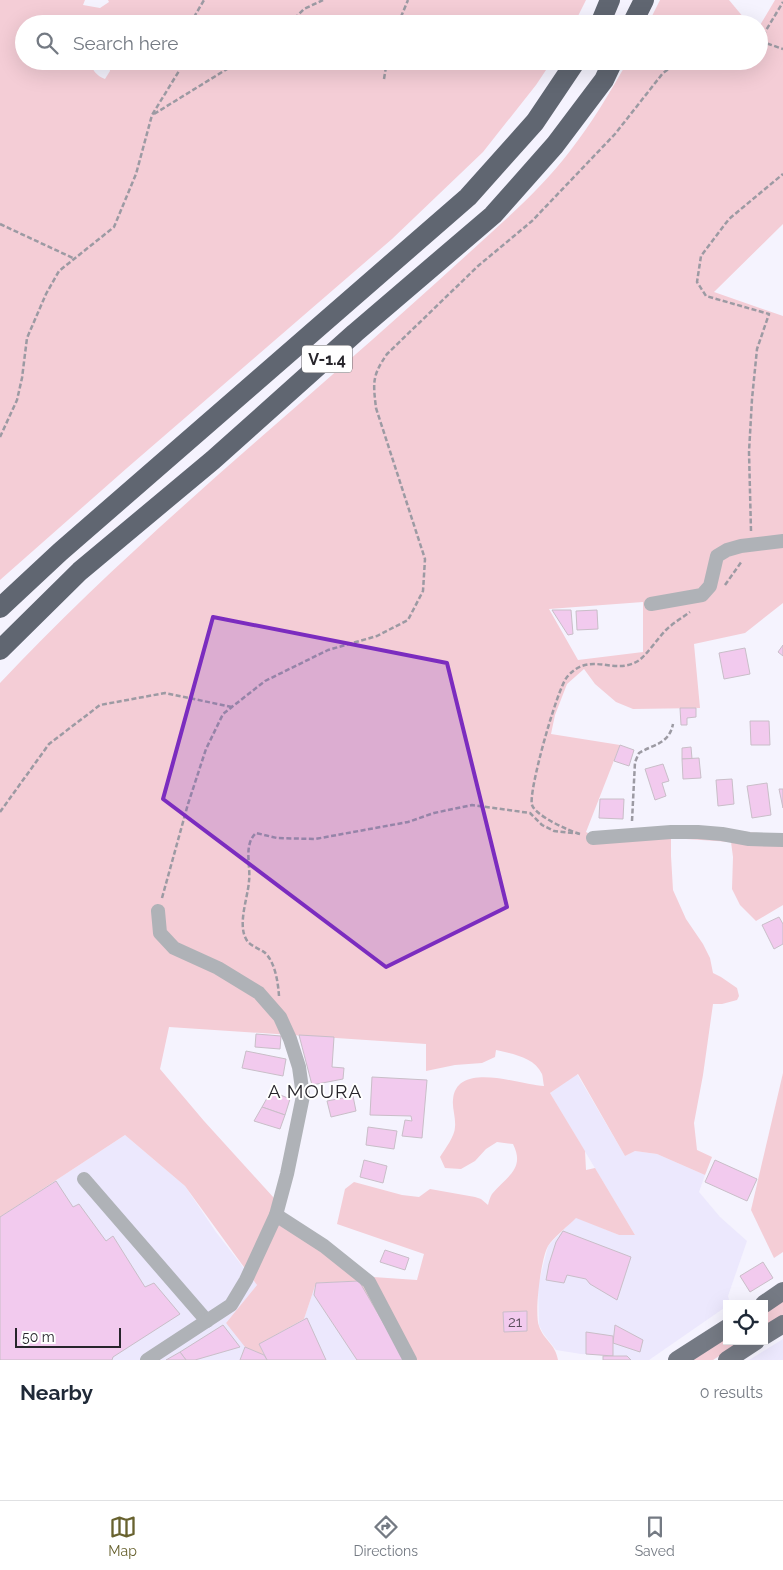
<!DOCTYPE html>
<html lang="en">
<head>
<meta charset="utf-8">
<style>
	body { margin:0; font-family:Raleway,sans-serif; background:#f2f2f3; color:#1f2937 }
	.controls { position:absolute; right:15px; bottom:15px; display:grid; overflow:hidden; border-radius:0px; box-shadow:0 5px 20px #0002 }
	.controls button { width:45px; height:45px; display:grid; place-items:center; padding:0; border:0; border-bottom:1px solid #e0e1e3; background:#fff; color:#1f2937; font:25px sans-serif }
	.scale { position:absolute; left:15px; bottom:12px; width:106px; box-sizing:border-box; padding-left:5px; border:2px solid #27252b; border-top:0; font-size:14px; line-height:18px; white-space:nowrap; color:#27252b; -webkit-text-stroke:4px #fff; paint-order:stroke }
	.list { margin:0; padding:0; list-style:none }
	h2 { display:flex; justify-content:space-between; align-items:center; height:65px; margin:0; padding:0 20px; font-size:21px }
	h2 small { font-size:16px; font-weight:400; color:#747a83 }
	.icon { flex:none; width:28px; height:28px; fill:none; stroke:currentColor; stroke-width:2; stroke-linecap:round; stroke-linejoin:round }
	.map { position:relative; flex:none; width:783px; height:1360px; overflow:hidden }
	.search { position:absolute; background:#fff; box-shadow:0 5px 20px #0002; left:15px; right:15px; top:15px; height:55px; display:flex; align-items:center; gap:12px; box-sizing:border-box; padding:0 18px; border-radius:28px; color:#747a83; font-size:19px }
	.sheet { height:140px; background:#fff }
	nav { display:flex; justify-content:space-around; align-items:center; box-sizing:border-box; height:70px; border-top:1px solid #e0e1e3; background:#fff; font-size:14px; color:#747a83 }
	nav a { display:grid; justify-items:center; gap:2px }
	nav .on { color:#68622f }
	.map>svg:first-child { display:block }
</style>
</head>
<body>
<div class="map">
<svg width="783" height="1360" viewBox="0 0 783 1360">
	<rect width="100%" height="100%" fill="#f5f3fe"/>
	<g fill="#ece8fd">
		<polygon points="577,1074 625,1156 635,1151 657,1154 705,1175 699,1192 720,1217 747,1241 728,1296 730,1304 727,1304 727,1306 649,1360 628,1360 625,1356 581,1354 556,1350 543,1333 539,1325 538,1286 548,1246 576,1217 619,1235 635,1235 550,1093"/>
		<polygon points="125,1135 185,1186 216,1232 257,1285 226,1323 264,1355 259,1344 304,1319 316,1283 359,1281 405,1360 0,1360 0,1217"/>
		<polygon points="783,1339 783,1360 749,1360"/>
	</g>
	<g fill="#f4cdd6" fill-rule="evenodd">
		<path d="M 0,0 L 85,0 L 83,5 L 100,8 L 109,2 L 108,0 L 586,0 L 574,24 L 24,24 L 24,61 L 91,61 C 91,70 97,76 105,79 L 110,71 L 108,61 L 552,61 L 536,85 L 483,152 L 392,239 L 127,468 L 0,580 Z"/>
		<polygon points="660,0 729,0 749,24 648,24"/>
		<path d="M 775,0 L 783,0 L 783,224 L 714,292 L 783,316 L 783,603 L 745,633 L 694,644 L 700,708 L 633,709 L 616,702 L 595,684 L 584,669 L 567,684 L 555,715 L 551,734 L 620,745 L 586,832 L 590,834 L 685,825 L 783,836 L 783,905 L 756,921 L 740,905 L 732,889 L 733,857 L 731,842 L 671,838 L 671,856 L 673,890 L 686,919 L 703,944 L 710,958 L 713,973 L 721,977 L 737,988 L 739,996 L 737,1000 L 722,1004 L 713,1004 L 703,1075 L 694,1123 L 697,1150 L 712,1157 L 705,1175 L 657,1154 L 635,1151 L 625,1156 L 578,1074 L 550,1093 L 585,1151 L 586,1170 L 595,1168 L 635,1235 L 619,1235 L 576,1218 C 569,1225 553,1238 548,1246 C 541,1258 534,1313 539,1326 C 544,1341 555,1343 558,1360 L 405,1360 L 358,1281 L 316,1283 L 304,1319 L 259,1344 L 264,1355 L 245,1347 L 226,1323 L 257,1285 L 185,1186 L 125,1135 L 0,1217 L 0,683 C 106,570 224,470 340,368 C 384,330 427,291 470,252 C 505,220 541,189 570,151 C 592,123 610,92 628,61 L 759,61 L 759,27 ZM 643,602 L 643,652 L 578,660 L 549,609 ZM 169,1027 L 426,1044 L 426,1071 L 455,1065 L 482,1063 L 495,1057 L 496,1050 C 512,1054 534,1057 542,1074 C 543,1077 543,1082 544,1086 C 521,1085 456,1060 453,1100 C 452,1108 456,1118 455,1127 C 455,1136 445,1149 440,1157 L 445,1168 L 461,1169 L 475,1161 L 486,1149 L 497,1142 L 513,1144 C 526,1170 505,1177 492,1194 C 490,1197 489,1201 488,1205 L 481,1199 L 475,1197 L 430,1189 L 419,1197 L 402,1195 L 354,1182 L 345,1189 L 337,1224 L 424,1254 L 417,1280 L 373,1277 L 271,1212 L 274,1198 L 204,1121 L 160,1069 Z"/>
		<polygon points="783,1073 783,1252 774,1258 751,1210"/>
		<polygon points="783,1301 783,1315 764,1327 764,1313"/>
		<polygon points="727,1338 727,1341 742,1341 713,1360 693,1360"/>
	</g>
	<g fill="#f2caee" stroke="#c9bec8">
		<polygon points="552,610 571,610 573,634 568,635"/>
		<polygon points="597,610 598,629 577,630 576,611"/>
		<polygon points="783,645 783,656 778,652"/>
		<polygon points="745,648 750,674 724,679 719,653"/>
		<polygon points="680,708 696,708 696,717 687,718 687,725 681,725"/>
		<polygon points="750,721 769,721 770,745 751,745"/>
		<polygon points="620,745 634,750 629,766 614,761"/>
		<polygon points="691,747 692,759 682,759 682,748"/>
		<polygon points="699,758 701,778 683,779 682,759"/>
		<polygon points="663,764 669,781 662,783 666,796 655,800 645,769"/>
		<polygon points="732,779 734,804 718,806 716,780"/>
		<polygon points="767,783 771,815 752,818 747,786"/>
		<polygon points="779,789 783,789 783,808"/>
		<polygon points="600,799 624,799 623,819 599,818"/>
		<polygon points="779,917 783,924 783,944 774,949 762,925"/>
		<polygon points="256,1034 281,1036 280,1049 255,1047"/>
		<polygon points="299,1035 334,1037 332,1067 344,1068 343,1079 312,1085"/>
		<polygon points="246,1051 286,1059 283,1076 242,1068"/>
		<polygon points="372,1077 427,1080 422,1138 402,1136 405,1120 412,1121 411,1116 370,1115"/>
		<polygon points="271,1091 290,1099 285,1115 262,1107"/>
		<polygon points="353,1096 356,1111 331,1117 327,1101"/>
		<polygon points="262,1107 285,1115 280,1129 254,1121"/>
		<polygon points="368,1127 397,1131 394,1149 366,1145"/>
		<polygon points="364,1160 387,1166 383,1183 360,1177"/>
		<polygon points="715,1160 757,1179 747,1201 705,1182"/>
		<polygon points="56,1181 73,1207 79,1204 106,1241 113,1236 145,1287 154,1283 180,1314 113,1357 112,1360 0,1360 0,1217"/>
		<polygon points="563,1231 631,1257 617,1300 590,1284 586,1279 567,1275 564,1283 546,1280 549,1264 556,1242"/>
		<polygon points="385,1250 409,1258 405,1270 380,1262"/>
		<polygon points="763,1262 773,1278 750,1292 740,1276"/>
		<polygon points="359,1281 405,1360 357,1360 314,1295 316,1283"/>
		<polygon points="527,1311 527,1331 504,1332 503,1312"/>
		<polygon points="307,1318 326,1360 267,1360 259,1344"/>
		<polygon points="223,1325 240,1347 195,1360 186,1360 180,1352"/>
		<polygon points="615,1325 643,1340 640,1352 613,1343"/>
		<polygon points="586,1332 613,1336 613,1356 586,1354"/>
		<polygon points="245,1347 264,1355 267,1360 240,1360"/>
		<polygon points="180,1352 186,1360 166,1360"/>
		<polygon points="603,1356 627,1356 631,1360 603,1360"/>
	</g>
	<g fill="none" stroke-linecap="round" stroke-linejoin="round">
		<g stroke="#9c9aa3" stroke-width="2.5" stroke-dasharray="5 2.5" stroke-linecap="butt">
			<polyline points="190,24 204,0"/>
			<polyline points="289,24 304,9 323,0"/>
			<polyline points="398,24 408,0"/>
			<polyline points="760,41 783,49"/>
			<polyline points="759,42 783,2"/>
			<polyline points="384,79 387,61"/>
			<polyline points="154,114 240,61"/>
			<polyline points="0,224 75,259"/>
			<polyline points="0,437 17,400 22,378 27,338 46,294 59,271 114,227 136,174 152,115 179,71 182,61"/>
			<polyline points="751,531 749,452 752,399 757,349 769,314 706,296 697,282 701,256 729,219 783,174"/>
			<polyline points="725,585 742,561"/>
			<polyline points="0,812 49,744 100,705 165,693 232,707"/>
			<path d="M 632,821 L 635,762 L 639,753 C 654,744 669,744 673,724"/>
			<path d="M 580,834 C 569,831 536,816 532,805 C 528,792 557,689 567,677 C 590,650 613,676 638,661 C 646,656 658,638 666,630 C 673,623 682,618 690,612"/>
			<path d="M 162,898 L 188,804 L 206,749 L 223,714 L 265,681 L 328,650 L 377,636 L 408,620 L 423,591 L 425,559 L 376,408 C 373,382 372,376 387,354 L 478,266 L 532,221 L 615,134 L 663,73 L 680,61"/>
			<path d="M 279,996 C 278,982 275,961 264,952 C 259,949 252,946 248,942 C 236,927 248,898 249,881 C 251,866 243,845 256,833 L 277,838 L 315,839 L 408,822 L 434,813 L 472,805 L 530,813 L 542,825 L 554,831 L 573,833"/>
		</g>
		<g stroke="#afb2b7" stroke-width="14">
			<polyline points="651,604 702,595 710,586 717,556 727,550 741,546 783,541"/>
			<polyline points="593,838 671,832 698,832 722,834 749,839 783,840"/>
			<polyline points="84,1179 207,1321"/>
			<polyline points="276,1215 324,1246 369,1282 410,1360"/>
			<polyline points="147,1360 231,1305 246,1280 276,1215 287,1174 303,1096 299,1067 290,1039 280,1017 259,993 218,968 174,948 160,933 158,911"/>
		</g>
		<g stroke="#757a84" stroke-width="18">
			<polyline points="764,1304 783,1291"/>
			<polyline points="764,1336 783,1324"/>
			<polyline points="677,1360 727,1328"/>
			<polyline points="727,1360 756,1341"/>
		</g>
		<g stroke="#606671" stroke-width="20">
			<polyline points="600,24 610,0"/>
			<polyline points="632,24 644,0"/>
			<polyline points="0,608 60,552 468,197 535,122 576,61"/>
			<polyline points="0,650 80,571 213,460 355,333 493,215 555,145 604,80 613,61"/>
		</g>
	</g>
	<path fill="#7b2cbf" fill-opacity="0.2" stroke="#7b2cbf" stroke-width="4" stroke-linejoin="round" d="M 213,617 L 447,663 L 507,907 L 386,967 L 163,799 Z"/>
	<g text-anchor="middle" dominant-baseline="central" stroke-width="4" stroke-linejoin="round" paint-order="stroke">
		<g font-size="15" fill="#5a4e5c">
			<text x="515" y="1322">21</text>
		</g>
		<rect fill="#fff" stroke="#68666b" stroke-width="1" x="302" y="345.5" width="50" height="27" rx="4"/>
		<g font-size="16" font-weight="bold" fill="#27252b">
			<text x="327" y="359">V-1.4</text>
		</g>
		<g font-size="19" letter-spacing="1" fill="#27252b" stroke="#fff">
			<text x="315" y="1091">A MOURA</text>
		</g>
	</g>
</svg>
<div class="controls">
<button><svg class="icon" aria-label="locate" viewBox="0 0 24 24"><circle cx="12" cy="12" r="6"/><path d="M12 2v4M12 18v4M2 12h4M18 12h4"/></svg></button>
</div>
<div class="scale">50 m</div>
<div class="search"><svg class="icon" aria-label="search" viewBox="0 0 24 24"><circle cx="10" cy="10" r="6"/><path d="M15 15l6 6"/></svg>Search here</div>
</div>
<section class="sheet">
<h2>Nearby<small>0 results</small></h2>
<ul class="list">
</ul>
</section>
<nav>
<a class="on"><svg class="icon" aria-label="map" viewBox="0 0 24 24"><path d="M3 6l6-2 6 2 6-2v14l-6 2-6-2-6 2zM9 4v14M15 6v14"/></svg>Map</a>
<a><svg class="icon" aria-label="directions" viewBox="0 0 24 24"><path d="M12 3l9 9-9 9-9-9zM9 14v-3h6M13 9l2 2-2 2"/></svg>Directions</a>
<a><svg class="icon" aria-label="saved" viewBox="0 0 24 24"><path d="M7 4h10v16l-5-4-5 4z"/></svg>Saved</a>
</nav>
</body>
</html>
